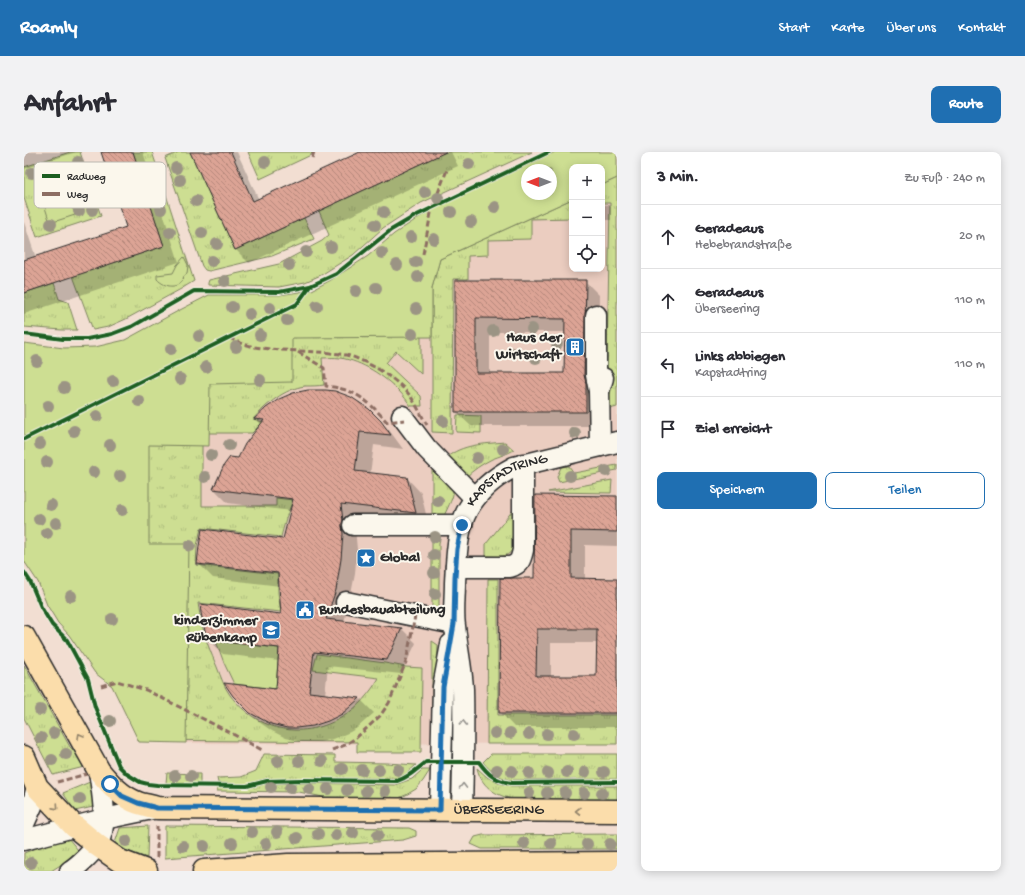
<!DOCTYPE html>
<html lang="de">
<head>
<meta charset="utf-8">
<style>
	body { margin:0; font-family:"Gochi Hand",sans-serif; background:#f2f2f3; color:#2b2b33 }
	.controls { position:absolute; right:12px; top:12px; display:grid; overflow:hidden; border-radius:8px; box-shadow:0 2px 10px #0003 }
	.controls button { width:36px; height:36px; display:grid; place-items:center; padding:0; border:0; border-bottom:1px solid #e1e1e2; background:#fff; color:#2b2b33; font:20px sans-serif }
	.compass { position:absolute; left:497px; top:12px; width:36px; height:36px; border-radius:50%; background:#fff; box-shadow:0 2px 10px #0003; rotate:270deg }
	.stop { position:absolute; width:12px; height:12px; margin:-9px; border:3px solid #1f6fb2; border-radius:50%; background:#fff }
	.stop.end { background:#1f6fb2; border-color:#fff; box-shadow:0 1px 4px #0008 }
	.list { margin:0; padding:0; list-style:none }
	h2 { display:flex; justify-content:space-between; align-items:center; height:52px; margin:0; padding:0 16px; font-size:17px }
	h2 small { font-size:13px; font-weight:400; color:#7c7c81 }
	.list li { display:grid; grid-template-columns:26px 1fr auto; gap:12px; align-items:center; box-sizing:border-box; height:64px; padding:0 16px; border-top:1px solid #e1e1e2 }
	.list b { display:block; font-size:15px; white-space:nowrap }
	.list p { margin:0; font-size:13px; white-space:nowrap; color:#7c7c81 }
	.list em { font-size:13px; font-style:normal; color:#7c7c81 }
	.actions { display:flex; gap:8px; padding:12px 16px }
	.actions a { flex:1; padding:9px 0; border:1px solid #1f6fb2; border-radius:8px; text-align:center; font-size:14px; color:#1f6fb2 }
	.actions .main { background:#1f6fb2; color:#fff }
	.icon { flex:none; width:22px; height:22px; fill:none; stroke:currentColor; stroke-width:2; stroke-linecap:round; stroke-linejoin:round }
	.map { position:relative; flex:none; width:593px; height:719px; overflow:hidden; border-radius:8px }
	header { display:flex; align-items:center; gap:24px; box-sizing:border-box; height:56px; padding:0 20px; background:#1f6fb2; color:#fff }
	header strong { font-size:19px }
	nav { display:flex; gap:22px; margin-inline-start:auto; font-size:14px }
	.intro { display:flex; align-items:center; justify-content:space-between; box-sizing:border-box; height:96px; padding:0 24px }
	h1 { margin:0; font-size:28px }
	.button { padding:10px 18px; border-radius:8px; background:#1f6fb2; color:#fff; font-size:14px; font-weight:700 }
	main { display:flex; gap:24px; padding:0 24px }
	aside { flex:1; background:#fff; border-radius:8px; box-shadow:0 2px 10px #0003 }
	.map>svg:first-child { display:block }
</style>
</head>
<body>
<header>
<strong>Roamly</strong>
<nav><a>Start</a><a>Karte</a><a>Über uns</a><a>Kontakt</a></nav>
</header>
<div class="intro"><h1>Anfahrt</h1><a class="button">Route</a></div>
<main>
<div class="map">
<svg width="593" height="719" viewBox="0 0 593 719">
	<defs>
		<pattern id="grass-tufts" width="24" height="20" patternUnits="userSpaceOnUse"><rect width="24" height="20" fill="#cdde92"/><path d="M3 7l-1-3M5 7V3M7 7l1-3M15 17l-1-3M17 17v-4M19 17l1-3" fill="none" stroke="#b0bf7e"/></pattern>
		<pattern id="building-back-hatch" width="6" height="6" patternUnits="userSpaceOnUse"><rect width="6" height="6" fill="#dca495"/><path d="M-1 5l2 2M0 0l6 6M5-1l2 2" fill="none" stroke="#b3867a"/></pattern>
	</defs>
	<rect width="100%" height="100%" fill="#f2ded2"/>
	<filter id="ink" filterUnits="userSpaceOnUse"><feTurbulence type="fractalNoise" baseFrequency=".025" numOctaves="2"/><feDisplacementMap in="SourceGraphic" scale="8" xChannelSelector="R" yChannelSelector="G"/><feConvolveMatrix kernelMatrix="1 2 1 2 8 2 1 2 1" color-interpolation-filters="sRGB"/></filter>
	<g filter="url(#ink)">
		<polygon fill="#ebcdc0" points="593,26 593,592 162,591 165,392 186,232 267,186 408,185 416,107 548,47 548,117 578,117 578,33"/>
		<g fill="url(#grass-tufts)" stroke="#7c845e">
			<polygon points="46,0 56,0 77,64 13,85 0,46 0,15"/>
			<polygon points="109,0 128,0 138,30 121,36"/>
			<polygon points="155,0 166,0 211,98 280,66 290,87 248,104 185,119 181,118 178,114 141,6"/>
			<polygon points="224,0 288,0 287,3 236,27"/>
			<polygon points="421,0 508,0 397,51 359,76 329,103 297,123 281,130 255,135 184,133 184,131 185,128 255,112 298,89 305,83 295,59"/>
			<polygon points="593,26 593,255 582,258 586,51 578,51 578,33"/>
			<polygon points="142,43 170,129 157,137 102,167 84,175 69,178 49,124 140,94 125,49"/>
			<polygon points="548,47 548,66 507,67 507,87 464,88 464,103 444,104 444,127 429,127 428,281 408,280 408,136 416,107"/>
			<path d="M 351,119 L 397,149 L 397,222 L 372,199 L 362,211 L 397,244 L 398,254 L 387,254 C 383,249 380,244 375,239 C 360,224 338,209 316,206 C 310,205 304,206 298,206 L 300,233 C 294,234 288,234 281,234 C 260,237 243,252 229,267 L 239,270 L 228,281 L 178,281 L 178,354 L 252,354 L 252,346 L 269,348 L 262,366 L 257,385 L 177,376 L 173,394 L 172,413 L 254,422 L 254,441 L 257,460 L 174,451 C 175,458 176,465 178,472 C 181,487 187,501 193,515 C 197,525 200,535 206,543 C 234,580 280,589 320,564 C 334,555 346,541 355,526 L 289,518 L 293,502 L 361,511 L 382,515 L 398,516 L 397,600 L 333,600 L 333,590 L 117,588 L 0,292 Z"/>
			<polygon points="30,131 35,147 44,150 53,178 38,178 0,175 0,141"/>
			<polygon points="433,263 457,264 457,281 432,280"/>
			<path d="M 481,290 L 490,298 C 483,302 476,304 468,307 C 458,312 449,318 441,326 L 422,306 C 438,292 460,292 481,290 Z"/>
			<polygon points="593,313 593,318 535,330 533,325 537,315 545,314 550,321"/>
			<path d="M 408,318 L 427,335 C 429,338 429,339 429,342 C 429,346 422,359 420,364 L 408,367 Z"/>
			<polygon points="588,328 587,341 524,340"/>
			<path d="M 489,358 L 489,395 C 486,407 473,404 462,404 L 462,392 Z"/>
			<polygon points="418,377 415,392 415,462 408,463 408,381"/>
			<polygon points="464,427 474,427 474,563 593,563 593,592 463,592"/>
			<polygon points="408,489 414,493 411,571 408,571"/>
			<polygon points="0,513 46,595 55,603 60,615 29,623 0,566"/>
			<polygon points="240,602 311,603 311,610 363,611 392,613 382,622 373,626 240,627 223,632 194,631 193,626 217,625 232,619"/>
			<path d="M 467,602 L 593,602 L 593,627 L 486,628 C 473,624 467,620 459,610 Z"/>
			<path d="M 453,616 L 463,625 L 474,631 L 487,634 L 593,634 L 593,648 L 494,648 C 475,645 458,637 453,616 Z"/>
			<polygon points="398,618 406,618 399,629 392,637 382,643 372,647 312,647 299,645 275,640 193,639 193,636 223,636 242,632 281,631 371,633 388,627"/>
			<polygon points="143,621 176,622 176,632 142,631"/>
			<polygon points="66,630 69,644 69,655 51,659 39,641"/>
			<polygon points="124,674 123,706 90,694 96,676"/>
			<polygon points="141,674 385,676 392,679 392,684 379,688 141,706"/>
			<polygon points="593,682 593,697 458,697 447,692 451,685 459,683"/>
			<polygon points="44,686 54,698 38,712 27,719 0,719 0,701 18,694"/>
		</g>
		<g fill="#cdde92" stroke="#7c845e" fill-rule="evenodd">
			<path d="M 531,0 L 593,0 L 593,26 L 578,33 L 578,15 L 548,15 L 548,47 L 416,107 L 408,136 L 408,185 L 268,186 L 268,230 L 186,232 L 185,294 L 125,293 L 125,392 L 165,392 L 162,591 L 115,590 L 88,534 L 71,521 L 45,483 L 34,471 L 23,453 L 14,430 L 0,409 L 0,191 L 40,196 L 71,195 L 101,188 L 154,159 L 185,143 L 256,143 L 288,138 L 307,128 L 344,104 L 370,82 L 394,66 L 408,58 ZM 503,18 L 527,18 L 527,42 L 503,42 Z"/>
			<polygon points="35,16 51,63 26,71 11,24"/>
			<path d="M 160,105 L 164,113 L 163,122 L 160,124 C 156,138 141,136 133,127 L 133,123 L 149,121 L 153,113 Z"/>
			<polygon points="192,489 255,496 252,537 210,532 200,511"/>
		</g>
		<g fill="#0003" fill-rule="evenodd">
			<polygon points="0,0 52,0 0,17"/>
			<polygon points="78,0 119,0 155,110 0,162 0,70 12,106 103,75"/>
			<polygon points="167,0 213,0 235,48 338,0 427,0 434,14 225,111 212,98"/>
			<polygon points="578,53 585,53 587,55 587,68 578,68"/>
			<path d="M 432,129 L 561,129 L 575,143 L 574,238 L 576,274 L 447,274 L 432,260 ZM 466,180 L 542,180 L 541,222 L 466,222 Z"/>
			<polygon points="243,257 350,263 365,278 379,297 350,293 346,322 383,326 397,341 405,375 330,366 333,397 331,422 325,452 320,470 378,477 392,491 377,522 304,514 301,543 336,547 350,561 333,576 326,580 312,586 296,590 278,590 262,586 248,579 235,570 220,555 253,538 255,509 199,502 184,488 258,463 256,434 189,426 174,411 259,388 267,359 204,351 190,337 201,314 214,307 238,273 232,267"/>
			<path d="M 512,344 L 593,345 L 593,394 L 561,393 L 561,427 L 593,428 L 593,575 L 490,575 L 476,560 L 511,427 ZM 527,491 L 574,491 L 573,525 L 527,525 Z"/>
		</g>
		<g fill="url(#building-back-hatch)" stroke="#2b2b2b" fill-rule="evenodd">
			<polygon points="77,0 109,0 140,94 0,141 0,108 102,75"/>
			<polygon points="166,0 207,0 229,49 336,0 422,0 211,98"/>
			<path d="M 431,128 L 562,128 L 560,223 L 562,231 L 562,260 L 431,260 ZM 452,166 L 541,167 L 540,221 L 452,221 Z"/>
			<polygon points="284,238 302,238 311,239 327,245 345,257 357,269 367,283 336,280 331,319 383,325 392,361 317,352 319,369 318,373 319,382 317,407 312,438 302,467 378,476 363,508 290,500 285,540 336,546 318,562 304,569 289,574 272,576 263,576 247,572 226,561 209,544 200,531 252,537 255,496 183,488 177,461 176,452 257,462 254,421 173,412 175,394 178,377 259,387 269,347 189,337 200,313 206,305 214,306 221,292 240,268 230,267 242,256 255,247 269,241"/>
			<path d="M 511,343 L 593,344 L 593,380 L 547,379 L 547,426 L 593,427 L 593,561 L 475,561 L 476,426 L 510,426 ZM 513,477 L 573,477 L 572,524 L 512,524 Z"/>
		</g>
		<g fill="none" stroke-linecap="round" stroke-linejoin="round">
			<defs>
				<g id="minor">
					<polyline points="572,163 572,223 575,239"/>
					<polyline points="378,264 403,297 451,346"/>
					<polyline points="576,294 575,239 579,226"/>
					<polyline points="329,373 438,373"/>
					<path d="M 432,415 L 486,415 C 496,412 497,407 499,398 L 499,312"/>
					<polyline points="322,450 430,472"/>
					<polyline points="416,658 419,535 427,492"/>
					<path id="s1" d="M 438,658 C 439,618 440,577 439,537 C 438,516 433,495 431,474 C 429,460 431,445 431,431 C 432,410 433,376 444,357 C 455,338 471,325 490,315 L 593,290"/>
					<polyline points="0,672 8,654 13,635"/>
					<polyline points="0,688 80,667 133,656"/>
					<path d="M 46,719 C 54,714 68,701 73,693 C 85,672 78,641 75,619"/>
				</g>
				<g id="major">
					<path id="s2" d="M 0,485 L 75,619 C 86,632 97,645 114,651 C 120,653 127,654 133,656 L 593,659"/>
					<polyline points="0,605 13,635 50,674 73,693 96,709 122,719"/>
					<polyline points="180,719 264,713 593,711"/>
				</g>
			</defs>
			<use href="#minor" stroke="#2b2b2b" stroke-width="23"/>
			<use href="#major" stroke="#2b2b2b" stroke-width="25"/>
			<use href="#minor" stroke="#fbf7ec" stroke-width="20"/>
			<use href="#major" stroke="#fbddab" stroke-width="22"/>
			<g stroke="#8d6e63" stroke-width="3" stroke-dasharray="6 3" stroke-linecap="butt">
				<polyline points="288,6 290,0"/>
				<polyline points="399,102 408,56 423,18"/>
				<path d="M 205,186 C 213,190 222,193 231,195 C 261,200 292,198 322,203 C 340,207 370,225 382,239 C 390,247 397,263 403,273"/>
				<path d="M 274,200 L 300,216 L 302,234 C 307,235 313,235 318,237 C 337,242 350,255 363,270 L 381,268"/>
				<polyline points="77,534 93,529 122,538 205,580 238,598"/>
				<polyline points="308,598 321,593 332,586 356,564 365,551 382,510 391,464"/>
				<polyline points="33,630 63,622"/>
				<polyline points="133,706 133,674"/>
			</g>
			<defs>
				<g id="cycleway">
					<polyline points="0,182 39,187 63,187 88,182 109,174 170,139 255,140 286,134 312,122 367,78 391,64 525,0"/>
					<polyline points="0,287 273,152 286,134"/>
					<path d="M 0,420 L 6,429 L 17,455 L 28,473 L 43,488 L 64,527 L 71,555 L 95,614 L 103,622 L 116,630 L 124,632 L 133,633 L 223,634 L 243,629 L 277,628 L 373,629 C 385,625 392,618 402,610 L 455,610 C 465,624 471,628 487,631 L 593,630"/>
				</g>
			</defs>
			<use href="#cycleway" stroke="#fbf7ec" stroke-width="6"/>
			<use href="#cycleway" stroke="#1b5e20" stroke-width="4"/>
		</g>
		<g fill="#9b9484">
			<circle cx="54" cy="10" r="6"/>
			<circle cx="241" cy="10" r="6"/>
			<circle cx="445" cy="12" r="6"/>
			<circle cx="152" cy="16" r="6"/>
			<circle cx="8" cy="21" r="6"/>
			<circle cx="156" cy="28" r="6"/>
			<circle cx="401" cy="40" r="6"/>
			<circle cx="414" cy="46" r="6"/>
			<circle cx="172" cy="49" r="6"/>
			<circle cx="471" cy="55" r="6"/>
			<circle cx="137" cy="57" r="6"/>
			<circle cx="68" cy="58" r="6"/>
			<circle cx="55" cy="59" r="6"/>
			<circle cx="360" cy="60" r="6"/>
			<circle cx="427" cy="60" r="6"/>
			<circle cx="447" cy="70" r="6"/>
			<circle cx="27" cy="72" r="6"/>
			<circle cx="351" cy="73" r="6"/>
			<circle cx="146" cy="80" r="6"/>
			<circle cx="178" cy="81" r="6"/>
			<circle cx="387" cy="85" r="6"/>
			<circle cx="410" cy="87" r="6"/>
			<circle cx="193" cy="92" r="6"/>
			<circle cx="307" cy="95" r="6"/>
			<circle cx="282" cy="100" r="6"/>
			<circle cx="358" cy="101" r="6"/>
			<circle cx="188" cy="109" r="6"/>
			<circle cx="392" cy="110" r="6"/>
			<circle cx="265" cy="113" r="6"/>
			<circle cx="373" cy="113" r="6"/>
			<circle cx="394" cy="125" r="6"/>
			<circle cx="201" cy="129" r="6"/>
			<circle cx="352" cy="136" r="6"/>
			<circle cx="332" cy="139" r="6"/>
			<circle cx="293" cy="154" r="6"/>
			<circle cx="208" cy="155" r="6"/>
			<circle cx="246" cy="156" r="6"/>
			<circle cx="392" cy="157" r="6"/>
			<circle cx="226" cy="162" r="6"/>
			<circle cx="263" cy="168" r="6"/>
			<circle cx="508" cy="177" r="6"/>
			<circle cx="469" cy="179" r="6"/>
			<circle cx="388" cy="182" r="6"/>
			<circle cx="236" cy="183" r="6"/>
			<circle cx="175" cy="184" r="6"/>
			<circle cx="533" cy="192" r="6"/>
			<circle cx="212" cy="195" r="6"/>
			<circle cx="147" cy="197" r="6"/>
			<circle cx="488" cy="201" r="6"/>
			<circle cx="512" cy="206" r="6"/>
			<circle cx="13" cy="209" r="6"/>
			<circle cx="182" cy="215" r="6"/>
			<circle cx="156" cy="227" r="6"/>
			<circle cx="236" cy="228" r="6"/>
			<circle cx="89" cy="229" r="6"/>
			<circle cx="40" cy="236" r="6"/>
			<circle cx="115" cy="249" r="6"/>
			<circle cx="24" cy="254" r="6"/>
			<circle cx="73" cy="264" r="6"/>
			<circle cx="419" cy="269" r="6"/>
			<circle cx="50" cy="279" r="6"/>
			<circle cx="551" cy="281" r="6"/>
			<circle cx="16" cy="292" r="6"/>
			<circle cx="86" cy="293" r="6"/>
			<circle cx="205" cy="293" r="6"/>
			<circle cx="479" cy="297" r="6"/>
			<circle cx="187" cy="303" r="6"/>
			<circle cx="453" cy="306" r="6"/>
			<circle cx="23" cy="310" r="6"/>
			<circle cx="582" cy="319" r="6"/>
			<circle cx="70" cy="320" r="6"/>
			<circle cx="96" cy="324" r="6"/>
			<circle cx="546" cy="324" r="6"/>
			<circle cx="181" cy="325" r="6"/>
			<circle cx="414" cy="349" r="6"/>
			<circle cx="27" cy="353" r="6"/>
			<circle cx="98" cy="358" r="6"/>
			<circle cx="15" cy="367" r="6"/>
			<circle cx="32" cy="371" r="6"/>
			<circle cx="23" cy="381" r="6"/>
			<circle cx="411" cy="385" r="6"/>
			<circle cx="166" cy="394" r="6"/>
			<circle cx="410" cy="403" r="6"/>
			<circle cx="410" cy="421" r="6"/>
			<circle cx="411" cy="442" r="6"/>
			<circle cx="47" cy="444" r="6"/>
			<circle cx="88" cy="467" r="6"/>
			<circle cx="16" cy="558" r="6"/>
			<circle cx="86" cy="569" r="6"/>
			<circle cx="30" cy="581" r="6"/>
			<circle cx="471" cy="581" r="6"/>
			<circle cx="486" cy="581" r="6"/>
			<circle cx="505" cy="582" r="6"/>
			<circle cx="523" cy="582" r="6"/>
			<circle cx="550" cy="582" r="6"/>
			<circle cx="17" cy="586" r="6"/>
			<circle cx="42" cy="602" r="6"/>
			<circle cx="28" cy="608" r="6"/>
			<circle cx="254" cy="609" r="6"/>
			<circle cx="275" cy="609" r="6"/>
			<circle cx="298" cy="609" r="6"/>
			<circle cx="318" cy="617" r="6"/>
			<circle cx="338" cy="618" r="6"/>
			<circle cx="355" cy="618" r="6"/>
			<circle cx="374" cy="618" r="6"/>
			<circle cx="473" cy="618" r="6"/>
			<circle cx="488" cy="619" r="6"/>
			<circle cx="543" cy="620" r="6"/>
			<circle cx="561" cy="620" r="6"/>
			<circle cx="580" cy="620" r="6"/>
			<circle cx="505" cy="621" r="6"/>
			<circle cx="524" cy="621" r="6"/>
			<circle cx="151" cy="624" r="6"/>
			<circle cx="167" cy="624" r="6"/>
			<circle cx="247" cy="635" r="6"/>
			<circle cx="266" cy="636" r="6"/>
			<circle cx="285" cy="637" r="6"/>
			<circle cx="304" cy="637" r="6"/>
			<circle cx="323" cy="638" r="6"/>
			<circle cx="342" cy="639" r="6"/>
			<circle cx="361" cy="639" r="6"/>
			<circle cx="505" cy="641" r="6"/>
			<circle cx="523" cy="641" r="6"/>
			<circle cx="541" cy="641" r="6"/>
			<circle cx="560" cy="641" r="6"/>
			<circle cx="578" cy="641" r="6"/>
			<circle cx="56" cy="647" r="6"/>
			<circle cx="228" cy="680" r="6"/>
			<circle cx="253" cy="680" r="6"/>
			<circle cx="329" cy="681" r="6"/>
			<circle cx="294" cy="682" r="6"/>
			<circle cx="312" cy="683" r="6"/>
			<circle cx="354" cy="683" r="6"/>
			<circle cx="273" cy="686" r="6"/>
			<circle cx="102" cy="689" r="6"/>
			<circle cx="208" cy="691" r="6"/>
			<circle cx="500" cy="691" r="6"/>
			<circle cx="527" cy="691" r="6"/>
			<circle cx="242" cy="692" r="6"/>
			<circle cx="563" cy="692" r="6"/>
			<circle cx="586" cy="692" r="6"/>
			<circle cx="159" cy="694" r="6"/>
			<circle cx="180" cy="694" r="6"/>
			<circle cx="7" cy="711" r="6"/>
		</g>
		<defs><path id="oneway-chevron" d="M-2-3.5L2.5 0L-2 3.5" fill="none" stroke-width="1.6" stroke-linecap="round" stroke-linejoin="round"/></defs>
		<g stroke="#93918c">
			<use href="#oneway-chevron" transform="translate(439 571) rotate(-90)"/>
			<use href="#oneway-chevron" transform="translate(439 634) rotate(-89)"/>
		</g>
		<g stroke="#93846b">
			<use href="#oneway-chevron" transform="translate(56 584) rotate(-119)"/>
			<use href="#oneway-chevron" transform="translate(32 655) rotate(48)"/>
			<use href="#oneway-chevron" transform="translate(554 659) rotate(-180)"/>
		</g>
	</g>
	<g fill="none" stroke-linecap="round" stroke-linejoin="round" filter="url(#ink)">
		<polyline stroke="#1f6fb2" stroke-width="5" points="86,632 98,644 114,651 133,656 416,658 419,535 430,472 431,425 433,397 438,373"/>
	</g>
	<defs>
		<symbol id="building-square" viewBox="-11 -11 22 22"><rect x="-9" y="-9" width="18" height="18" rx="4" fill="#1f6fb2" stroke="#fbf7ec"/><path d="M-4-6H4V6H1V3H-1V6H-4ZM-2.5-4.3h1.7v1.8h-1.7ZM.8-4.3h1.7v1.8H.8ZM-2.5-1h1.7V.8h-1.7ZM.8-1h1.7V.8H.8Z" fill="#fff"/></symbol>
		<symbol id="sight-square" viewBox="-11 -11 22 22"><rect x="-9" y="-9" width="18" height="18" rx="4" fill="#1f6fb2" stroke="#fbf7ec"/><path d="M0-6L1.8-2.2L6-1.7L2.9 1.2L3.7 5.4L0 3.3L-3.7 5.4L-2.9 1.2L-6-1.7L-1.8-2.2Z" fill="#fff"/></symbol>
		<symbol id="civic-square" viewBox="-11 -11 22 22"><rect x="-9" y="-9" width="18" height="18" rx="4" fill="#1f6fb2" stroke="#fbf7ec"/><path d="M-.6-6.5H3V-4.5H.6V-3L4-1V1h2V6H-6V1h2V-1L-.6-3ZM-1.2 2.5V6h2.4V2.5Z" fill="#fff"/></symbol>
		<symbol id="school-square" viewBox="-11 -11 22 22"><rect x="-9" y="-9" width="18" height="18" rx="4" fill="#1f6fb2" stroke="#fbf7ec"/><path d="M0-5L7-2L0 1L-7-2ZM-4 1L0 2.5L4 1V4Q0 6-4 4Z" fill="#fff"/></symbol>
	</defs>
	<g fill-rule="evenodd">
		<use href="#building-square" x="540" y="184" width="22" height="22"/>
		<use href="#sight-square" x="331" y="395" width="22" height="22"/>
		<use href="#civic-square" x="270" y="447" width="22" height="22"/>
		<use href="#school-square" x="236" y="467" width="22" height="22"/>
	</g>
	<g text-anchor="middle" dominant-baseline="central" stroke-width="4" stroke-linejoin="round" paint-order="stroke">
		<g font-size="15" font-weight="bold" fill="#2b2b2b" stroke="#fbf7ec" text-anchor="end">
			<text x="537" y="186">Haus der<tspan x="537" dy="17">Wirtschaft</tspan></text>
			<text x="356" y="406" text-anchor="start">Global</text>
			<text x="295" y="458" text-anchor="start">Bundesbauabteilung</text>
			<text x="233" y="469">kinderzimmer<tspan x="233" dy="17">Rübenkamp</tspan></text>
		</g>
		<g font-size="15" fill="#2b2b2b" stroke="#fbf7ec">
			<text stroke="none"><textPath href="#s1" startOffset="354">KAPSTADTRING</textPath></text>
			<text stroke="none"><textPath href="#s2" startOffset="566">ÜBERSEERING</textPath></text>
		</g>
	</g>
	<rect x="10" y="10" width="132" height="46" rx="6" fill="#fbf7ec" stroke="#bdbab2" stroke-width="1"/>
	<rect x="18" y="22" width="18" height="4" fill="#1b5e20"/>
	<rect x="18" y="40" width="18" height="4" fill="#8d6e63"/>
	<g font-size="11" fill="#2b2b2b">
		<text x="43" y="28">Radweg</text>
		<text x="43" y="46">Weg</text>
	</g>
</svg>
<div class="controls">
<button>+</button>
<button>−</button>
<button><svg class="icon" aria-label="locate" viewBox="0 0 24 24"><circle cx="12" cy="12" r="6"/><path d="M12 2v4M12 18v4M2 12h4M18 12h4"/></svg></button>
</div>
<svg class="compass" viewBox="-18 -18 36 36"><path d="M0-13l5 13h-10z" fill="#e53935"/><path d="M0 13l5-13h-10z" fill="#7c7c81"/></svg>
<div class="stop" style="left:86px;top:632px"></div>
<div class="stop end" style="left:438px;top:373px"></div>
</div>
<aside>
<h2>3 Min.<small>Zu Fuß · 240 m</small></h2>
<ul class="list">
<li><svg class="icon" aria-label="ahead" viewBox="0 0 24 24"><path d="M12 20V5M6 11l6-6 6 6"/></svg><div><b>Geradeaus</b><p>Hebebrandstraße</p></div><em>20 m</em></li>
<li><svg class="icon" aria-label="ahead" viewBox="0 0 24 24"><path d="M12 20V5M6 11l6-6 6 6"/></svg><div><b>Geradeaus</b><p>Überseering</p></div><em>110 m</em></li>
<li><svg class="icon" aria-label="left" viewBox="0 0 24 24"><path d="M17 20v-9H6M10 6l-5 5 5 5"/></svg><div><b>Links abbiegen</b><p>Kapstadtring</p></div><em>110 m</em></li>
<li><svg class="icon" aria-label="arrive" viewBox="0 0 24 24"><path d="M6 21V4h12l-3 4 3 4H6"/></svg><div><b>Ziel erreicht</b></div></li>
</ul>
<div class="actions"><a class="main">Speichern</a><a>Teilen</a></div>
</aside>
</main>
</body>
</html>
